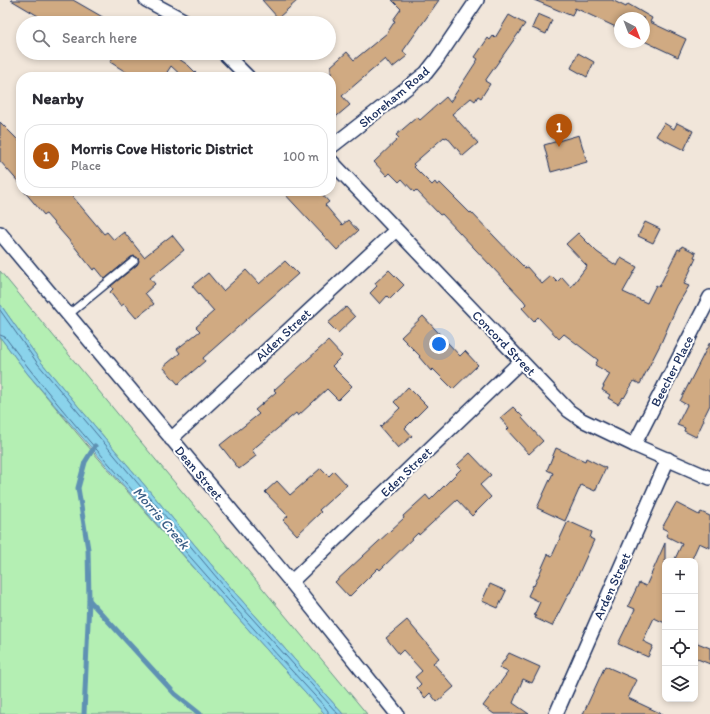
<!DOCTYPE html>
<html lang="en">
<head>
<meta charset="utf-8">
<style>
	body { margin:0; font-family:Itim,sans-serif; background:#f2f2f3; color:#2b2b33 }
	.controls { position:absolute; right:12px; bottom:12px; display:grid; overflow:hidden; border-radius:8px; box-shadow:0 2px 6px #0003 }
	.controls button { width:36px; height:36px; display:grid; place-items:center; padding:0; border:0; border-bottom:1px solid #e1e1e2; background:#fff; color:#2b2b33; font:20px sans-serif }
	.compass { position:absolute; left:614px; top:12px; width:36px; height:36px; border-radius:50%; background:#fff; box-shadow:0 2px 6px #0003; rotate:138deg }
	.you { position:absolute; left:439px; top:344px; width:14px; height:14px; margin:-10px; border:3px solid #fff; border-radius:50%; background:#1a73e8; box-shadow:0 0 0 6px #1a73e833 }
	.badge { display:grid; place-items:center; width:26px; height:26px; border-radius:50%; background:#b45309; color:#fff; font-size:13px; font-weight:700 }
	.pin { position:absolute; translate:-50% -33px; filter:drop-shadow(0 1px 2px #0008) }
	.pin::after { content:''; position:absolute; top:21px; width:14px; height:12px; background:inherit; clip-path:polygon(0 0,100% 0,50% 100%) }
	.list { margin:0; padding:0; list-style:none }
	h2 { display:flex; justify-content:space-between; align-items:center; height:52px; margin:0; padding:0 16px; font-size:17px }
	h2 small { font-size:13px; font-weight:400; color:#7c7c81 }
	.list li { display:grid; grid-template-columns:26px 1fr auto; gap:12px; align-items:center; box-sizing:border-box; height:64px; margin:0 8px 8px; padding:0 8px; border:1px solid #e1e1e2; border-radius:16px }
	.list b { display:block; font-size:15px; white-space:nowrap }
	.list p { margin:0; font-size:13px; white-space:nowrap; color:#7c7c81 }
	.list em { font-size:13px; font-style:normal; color:#7c7c81 }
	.icon { flex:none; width:22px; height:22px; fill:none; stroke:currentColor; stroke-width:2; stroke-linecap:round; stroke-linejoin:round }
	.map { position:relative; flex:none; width:710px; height:714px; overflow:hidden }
	.search { position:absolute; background:#fff; box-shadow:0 2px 6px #0003; left:16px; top:16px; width:320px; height:44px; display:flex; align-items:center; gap:10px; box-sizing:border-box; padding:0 14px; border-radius:22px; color:#7c7c81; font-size:15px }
	.panel { position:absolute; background:#fff; box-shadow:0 2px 6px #0003; left:16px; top:72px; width:320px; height:124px; border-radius:16px }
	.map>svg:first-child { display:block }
</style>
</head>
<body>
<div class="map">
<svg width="710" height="714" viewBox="0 0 710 714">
	<rect width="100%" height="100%" fill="#f1e6da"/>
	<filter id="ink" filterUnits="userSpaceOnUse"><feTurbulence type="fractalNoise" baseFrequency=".025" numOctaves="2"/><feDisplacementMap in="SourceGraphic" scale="8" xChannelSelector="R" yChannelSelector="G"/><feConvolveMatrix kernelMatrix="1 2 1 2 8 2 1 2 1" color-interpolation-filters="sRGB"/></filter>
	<g filter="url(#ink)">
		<g fill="#b4efb3" stroke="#688f88">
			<polygon points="0,271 131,430 367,714 343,714 236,594 41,362 0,304"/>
			<polygon points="0,337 27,373 86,444 228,607 325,714 0,714"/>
		</g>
		<polygon fill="#8ad3eb" stroke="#5e91b3" points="0,304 41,362 236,594 343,714 325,714 228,607 27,373 0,337"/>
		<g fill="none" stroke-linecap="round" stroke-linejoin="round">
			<g stroke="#477196" stroke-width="1">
				<polyline points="0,310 38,364 233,597 338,714"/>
				<path d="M 0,335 L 5,337 C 44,390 88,440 132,490 C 195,563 259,636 325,707 L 328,711 L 328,714"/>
			</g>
			<g stroke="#5e91b3" stroke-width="5">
				<polyline points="89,600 175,694 200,714"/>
				<polyline points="84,714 89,600 88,549 78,488 85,462 95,446"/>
			</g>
		</g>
		<g fill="#d0aa82" stroke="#1b2f5e">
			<polygon points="11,0 73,0 113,23 50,23"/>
			<polygon points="262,0 298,0 278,18"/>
			<polygon points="392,0 439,0 403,51 407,56 392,68 385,59 342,96 350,105 331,121 331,66 347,52 354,60 387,33 395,21 393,20 401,9"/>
			<polygon points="534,0 612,0 626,7 628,4 652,18 650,22 686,39 678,57 644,41 644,18 620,18 620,29 575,8 572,16"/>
			<polygon points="538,14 552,20 546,34 532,28"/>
			<polygon points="509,15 525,24 485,81 490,84 481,98 478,96 475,101 471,98 452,114 478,143 463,156 447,137 445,138 444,137 413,164 415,166 414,167 432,185 435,182 437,185 440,183 470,213 471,212 516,259 525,268 527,267 542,284 551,276 557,282 562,277 571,287 587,266 566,244 578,233 597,252 617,266 621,258 637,267 623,292 647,303 656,285 659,287 678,249 680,250 682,246 696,253 694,257 696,258 684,284 689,286 677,306 661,343 640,384 634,381 624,398 623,397 618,404 608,398 610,395 602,390 604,386 603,386 610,374 595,365 598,360 564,334 559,339 538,317 534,321 522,308 526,304 524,301 442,214 440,215 416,190 414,192 402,179 399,182 390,173 387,176 374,162 399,138 396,135 417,117 420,120 446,97 450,102 478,59 475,57 488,38 490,40 493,36 495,38"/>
			<polygon points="116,53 170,53 188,65 200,77 183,77 171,66 164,77 134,77 110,62"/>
			<polygon points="578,53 594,62 587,77 571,68"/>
			<polygon points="0,122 21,143 21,185 0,161"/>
			<polygon points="664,123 674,129 677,123 693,131 684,150 656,136"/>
			<polygon points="579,135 587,162 551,172 544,145"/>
			<polygon points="24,191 68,191 104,234 107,232 114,240 124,232 144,257 172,235 184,250 150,278 155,284 145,293 154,304 136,318 124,304 121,306 110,292 113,289 111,286 137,265 139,261 138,258 134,256 131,257 105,279 96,268 93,270 74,246 46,214 44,215"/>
			<polygon points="282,191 319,191 329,202 325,205 342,225 348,220 358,231 337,250"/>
			<polygon points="645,222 660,229 653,243 638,236"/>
			<polygon points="285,261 298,274 203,358 205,361 178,384 163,367 180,353 177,349 200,331 196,327 214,311 192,286 208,273 223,291 246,270 259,284"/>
			<polygon points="389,270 404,285 390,299 387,296 380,304 370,293 377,286 375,283"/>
			<polygon points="346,307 355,317 338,333 328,323"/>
			<polygon points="423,316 460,356 465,351 478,365 453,389 433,369 431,371 419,357 420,356 401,337"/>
			<polygon points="328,341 342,356 332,366 352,386 338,400 327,389 298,416 296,413 252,450 256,456 239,469 220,445 259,414 255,410 276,392 274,390"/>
			<polygon points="710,342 710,405 703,419 704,420 696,437 684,431 685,428 677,425 687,405 680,401"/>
			<polygon points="408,387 427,406 405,428 412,436 398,448 380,427 400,408 394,402"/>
			<polygon points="513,407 523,417 522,418 543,441 529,454 507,430 509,428 500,418"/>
			<polygon points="556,448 585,461 586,458 606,468 595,491 581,485 565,521 537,508 553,473 547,470"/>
			<polygon points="470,453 491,475 480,485 491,497 472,516 457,500 419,535 418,533 380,570 378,568 349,597 335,582 404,518 403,516 426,495 430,500 461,469 457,465"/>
			<polygon points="321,468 329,476 334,471 347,485 319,510 321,512 297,535 283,520 288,516 265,492 277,481 290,495"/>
			<polygon points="676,503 699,515 701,512 710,516 710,548 699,543 691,561 674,561 682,544 666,536 668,531 662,528"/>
			<polygon points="568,521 592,532 590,538 594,540 570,593 569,593 552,626 535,618 536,616 534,615 540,602 528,596 533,585 534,586 548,554 552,556"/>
			<polygon points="665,543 665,623 654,618 643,641 653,646 648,657 618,644 635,609 628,606 639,583 646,586"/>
			<polygon points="490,584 506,591 498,608 482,601"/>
			<polygon points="407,620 439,658 433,663 454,687 437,702 430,693 425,698 417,688 421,684 415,677 422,671 403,650 399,654 386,638"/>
			<polygon points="695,642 710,648 710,664 695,658"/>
			<polygon points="509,653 540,667 532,683 523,679 513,703 529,714 494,714 483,706 508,672 499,668"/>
			<polygon points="605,666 637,680 628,698 662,714 583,714"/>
		</g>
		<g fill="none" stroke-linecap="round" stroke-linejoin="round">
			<defs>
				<polyline id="service" points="68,315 134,261"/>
				<g id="minor">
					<polyline points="146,0 189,23"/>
					<polyline points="224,53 248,77"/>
					<polyline points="331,147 426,73 437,59 477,0"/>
					<polyline points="331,161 569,411 582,420 634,445 710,478"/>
					<polyline points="0,233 291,582 397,714"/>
					<polyline points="171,439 396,230"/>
					<polyline points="634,445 710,297"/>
					<polyline points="291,582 521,361"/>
					<polyline points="556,714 668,459"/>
				</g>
			</defs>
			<use href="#service" stroke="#1b2f5e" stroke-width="10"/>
			<use href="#minor" stroke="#1b2f5e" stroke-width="16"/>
			<use href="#service" stroke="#fff" stroke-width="7"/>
			<use href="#minor" stroke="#fff" stroke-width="13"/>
		</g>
	</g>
	<g text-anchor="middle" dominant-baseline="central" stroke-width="4" stroke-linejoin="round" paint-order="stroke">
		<g font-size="13" fill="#1b2f5e" stroke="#fff">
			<text transform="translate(394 97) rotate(-40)">Shoreham Road</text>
			<text transform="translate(283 335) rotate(-43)">Alden Street</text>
			<text transform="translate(504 343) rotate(46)">Concord Street</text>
			<text transform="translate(672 371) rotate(-63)">Beecher Place</text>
			<text transform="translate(406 472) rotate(-44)">Eden Street</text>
			<text transform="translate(199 473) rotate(50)">Dean Street</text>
			<text transform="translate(612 586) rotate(-66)">Arden Street</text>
		</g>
		<g font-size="14" font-style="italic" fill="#3c6088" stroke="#fff">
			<text transform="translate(161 518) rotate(49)">Morris Creek</text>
		</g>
	</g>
</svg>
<div class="controls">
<button>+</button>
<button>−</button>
<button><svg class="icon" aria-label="locate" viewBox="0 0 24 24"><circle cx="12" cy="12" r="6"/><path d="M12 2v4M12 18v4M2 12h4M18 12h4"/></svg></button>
<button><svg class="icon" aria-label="layers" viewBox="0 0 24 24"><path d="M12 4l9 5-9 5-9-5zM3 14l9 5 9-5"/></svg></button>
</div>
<svg class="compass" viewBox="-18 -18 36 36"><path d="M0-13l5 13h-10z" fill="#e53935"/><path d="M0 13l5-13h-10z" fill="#7c7c81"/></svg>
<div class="you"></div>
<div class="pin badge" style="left:559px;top:147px">1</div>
<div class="search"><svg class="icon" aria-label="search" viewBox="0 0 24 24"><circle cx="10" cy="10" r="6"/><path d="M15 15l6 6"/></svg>Search here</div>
<section class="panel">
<h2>Nearby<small></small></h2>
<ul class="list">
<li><span class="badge">1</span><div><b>Morris Cove Historic District</b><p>Place</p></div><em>100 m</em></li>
</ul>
</section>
</div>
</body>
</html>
